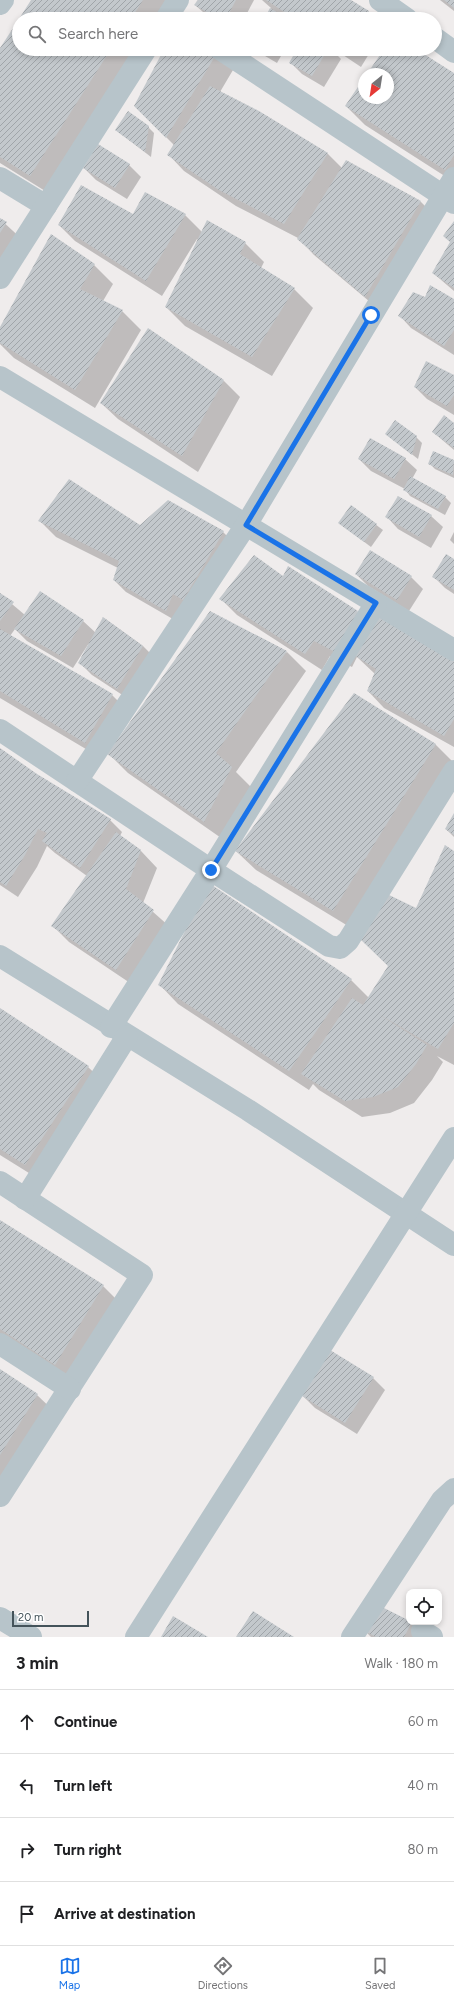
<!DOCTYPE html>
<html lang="en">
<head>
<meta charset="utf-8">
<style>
	body { margin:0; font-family:Figtree,sans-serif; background:#f2f2f2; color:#202124 }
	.controls { position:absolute; right:12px; bottom:12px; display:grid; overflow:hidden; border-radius:8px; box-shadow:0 2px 6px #0003 }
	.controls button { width:36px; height:36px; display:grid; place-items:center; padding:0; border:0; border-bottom:1px solid #e0e0e0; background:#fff; color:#202124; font:20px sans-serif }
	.compass { position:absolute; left:358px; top:68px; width:36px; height:36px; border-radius:50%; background:#fff; box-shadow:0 2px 6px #0003; rotate:210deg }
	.scale { position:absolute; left:12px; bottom:10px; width:77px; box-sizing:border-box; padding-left:4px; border:2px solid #44535a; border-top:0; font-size:11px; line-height:14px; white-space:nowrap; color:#44535a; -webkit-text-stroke:3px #fff; paint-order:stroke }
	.stop { position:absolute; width:12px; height:12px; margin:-9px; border:3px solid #1a73e8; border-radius:50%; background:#fff }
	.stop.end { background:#1a73e8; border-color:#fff; box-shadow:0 1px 4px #0008 }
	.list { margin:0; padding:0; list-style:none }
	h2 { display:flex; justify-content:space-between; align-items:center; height:52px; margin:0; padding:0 16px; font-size:17px }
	h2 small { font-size:13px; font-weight:400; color:#757577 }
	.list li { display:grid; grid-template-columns:26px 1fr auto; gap:12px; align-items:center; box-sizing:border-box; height:64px; padding:0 16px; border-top:1px solid #e0e0e0 }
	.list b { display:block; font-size:15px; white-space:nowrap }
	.list em { font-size:13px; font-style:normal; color:#757577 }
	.icon { flex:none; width:22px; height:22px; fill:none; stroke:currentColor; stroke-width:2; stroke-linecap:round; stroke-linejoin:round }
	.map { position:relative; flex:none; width:454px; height:1637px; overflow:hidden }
	.search { position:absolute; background:#fff; box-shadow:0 2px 6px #0003; left:12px; right:12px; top:12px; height:44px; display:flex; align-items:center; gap:10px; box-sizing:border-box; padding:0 14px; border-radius:22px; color:#757577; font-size:15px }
	.sheet { height:308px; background:#fff }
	nav { display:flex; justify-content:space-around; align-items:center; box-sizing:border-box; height:56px; border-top:1px solid #e0e0e0; background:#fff; font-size:11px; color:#757577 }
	nav a { display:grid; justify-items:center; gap:2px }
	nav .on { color:#1a73e8 }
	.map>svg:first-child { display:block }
</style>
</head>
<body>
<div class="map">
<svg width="454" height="1637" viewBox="0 0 454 1637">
	<defs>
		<pattern id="building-hatch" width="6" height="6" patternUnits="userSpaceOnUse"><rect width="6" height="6" fill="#c3c8cc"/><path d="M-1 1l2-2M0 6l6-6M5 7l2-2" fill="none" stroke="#a0a5a9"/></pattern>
	</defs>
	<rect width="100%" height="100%" fill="#efecec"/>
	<g fill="#0003">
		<polygon points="33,0 174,0 162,19 20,19"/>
		<polygon points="199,0 254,0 244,19 211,19 195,5"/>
		<polygon points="262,0 349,0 368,11 376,19 288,19 286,17 286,19 265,19 271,8"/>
		<polygon points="440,0 454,0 454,11"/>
		<polygon points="19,21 19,49 143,49 50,194 0,163 0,50"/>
		<polygon points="165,49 209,49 233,70 220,92 259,112 328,154 342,168 421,202 437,218 382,312 314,255 298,238 236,206 184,171 168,154 174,145 135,106"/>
		<polygon points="253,49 285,49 277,63"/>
		<polygon points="298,49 331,49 341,59 324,87 302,74 290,62"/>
		<polygon points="334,49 372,49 361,67"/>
		<polygon points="386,49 414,49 454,74 454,182 365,125 346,106 364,80 364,98 388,98 388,74 368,74"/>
		<polygon points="148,127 154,133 151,157 116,130"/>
		<polygon points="129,165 141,177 127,199 96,180 84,168"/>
		<polygon points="146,193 185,215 202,232 245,243 264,262 261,268 294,289 313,308 272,376 185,326 166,307 198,240 197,239 162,296 75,241 59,225 133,215"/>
		<polygon points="0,219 25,242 0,285"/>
		<polygon points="454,223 454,291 433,273 451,243"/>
		<polygon points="94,265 113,284 103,301 122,311 141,330 95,408 14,358 0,344 0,329"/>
		<polygon points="426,299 454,300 454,355 411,328 400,316"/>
		<polygon points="454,376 454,415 427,399 415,387"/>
		<polygon points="224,381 240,397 198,472 118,419 101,403"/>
		<polygon points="454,424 454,450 433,432"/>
		<polygon points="386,434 416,437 422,443 418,459"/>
		<polygon points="434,452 454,462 454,478 435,469 429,463"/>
		<polygon points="359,459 405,459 417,470 412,479 445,497 451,503 445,515 410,496 405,489 371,471"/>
		<polygon points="352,507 383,530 371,547 339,523"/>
		<polygon points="431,516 443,527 431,548 398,529 387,517"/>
		<polygon points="40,521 223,532 239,548 178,622 126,592 114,580 118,568 56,537"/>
		<polygon points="454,532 454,544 450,540"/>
		<polygon points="371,552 411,577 423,589 409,611 368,586 356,574"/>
		<polygon points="454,560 454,594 445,588 434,577"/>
		<polygon points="284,577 357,612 373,627 454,662 454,747 384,708 368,691 375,674 357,657 352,667 330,656 322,670 237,615 221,599"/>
		<polygon points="0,594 25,615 83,621 96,633 104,618 143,646 155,658 130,700 92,675 80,663 90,644 89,643 73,668 27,641 15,629 10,636 112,695 128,711 101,758 0,698"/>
		<polygon points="287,652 306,671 236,772 251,787 224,840 128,773 109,754"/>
		<polygon points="435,744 454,763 353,929 256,870 236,851"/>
		<polygon points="0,749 37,775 110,820 122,832 120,836 141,851 157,868 143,903 170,927 133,985 69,942 53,926 87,876 55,853 47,846 37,867 18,897 0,885"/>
		<polygon points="454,815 454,837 446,829"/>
		<polygon points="454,852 454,1065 437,1056 443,1062 432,1080 414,1103 390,1113 362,1117 319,1090 313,1084 309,1090 178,1004 159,984 351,980 369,998 389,966 416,910"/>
		<polygon points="0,1010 88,1067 108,1086 45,1183 0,1155"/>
		<polygon points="0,1221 103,1286 122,1305 75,1384 0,1335"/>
		<polygon points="0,1370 37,1395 57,1414 0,1505"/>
		<polygon points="373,1378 385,1390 357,1434 315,1408 303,1396"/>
		<polygon points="411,1623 423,1634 422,1637 371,1637 364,1630"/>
	</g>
	<g fill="url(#building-hatch)">
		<polygon points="31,0 143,0 131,19 19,19"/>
		<polygon points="198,0 236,0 226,19 219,19 194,5"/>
		<polygon points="266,0 351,0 369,11 364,19 295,19"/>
		<polygon points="444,0 454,0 454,8"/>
		<polygon points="270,8 285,17 284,19 264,19"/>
		<polygon points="19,19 19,49 111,49 30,176 0,157 0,48"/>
		<polygon points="164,49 211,49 217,53 166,138 134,106"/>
		<polygon points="297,49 328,49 312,76 289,63"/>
		<polygon points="384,49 416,49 454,73 454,155 445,170 345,106 364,78 364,98 388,98 388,74 367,74"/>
		<polygon points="210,86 259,111 328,153 284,224 219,190 167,155"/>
		<polygon points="128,111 149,126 145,152 115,130"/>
		<polygon points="98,144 130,164 115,188 83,168"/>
		<polygon points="346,160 421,201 365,297 297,239"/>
		<polygon points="81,185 133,214 145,192 186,214 146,281 58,225"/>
		<polygon points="0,218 7,222 0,233"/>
		<polygon points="207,220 246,242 240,254 295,288 252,357 165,307"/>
		<polygon points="454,221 454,288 432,273 450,242 443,236"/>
		<polygon points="51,234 95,264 80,289 123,310 75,390 0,343 0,327"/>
		<polygon points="430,285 454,299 454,330 444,346 398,316 413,292 425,297"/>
		<polygon points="148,328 224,380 182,456 100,403"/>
		<polygon points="426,361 454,375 454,395 447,406 414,387"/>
		<polygon points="444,415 454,423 454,448 432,432"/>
		<polygon points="395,420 417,436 412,455 385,434"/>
		<polygon points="370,438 406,458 394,479 358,459"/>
		<polygon points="433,451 454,460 453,475 428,464"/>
		<polygon points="410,476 446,496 438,509 403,490"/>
		<polygon points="69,479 140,525 168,500 224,531 183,600 173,594 166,611 113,580 119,561 38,521"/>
		<polygon points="398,496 432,515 419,537 385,517"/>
		<polygon points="351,505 377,524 364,542 338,523"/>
		<polygon points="370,550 412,576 397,600 355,574"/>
		<polygon points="446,554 454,559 454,590 432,577"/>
		<polygon points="254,555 283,576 288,566 358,611 335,652 314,641 305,654 219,599"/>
		<polygon points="40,591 84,620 61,656 14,629"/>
		<polygon points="0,593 14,602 0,621"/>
		<polygon points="210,611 287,651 216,753 232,767 204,822 107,754"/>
		<polygon points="379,614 454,661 454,719 444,736 367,691 376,669 354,655"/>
		<polygon points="103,617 143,646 117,689 78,663"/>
		<polygon points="0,629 113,694 85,743 0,691"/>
		<polygon points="354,693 436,744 333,911 235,851"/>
		<polygon points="0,748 37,774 111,819 80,868 42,841 47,833 38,829 25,855 6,886 0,882"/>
		<polygon points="454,813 454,835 445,829"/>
		<polygon points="116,832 141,850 126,889 154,910 116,970 51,926"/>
		<polygon points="445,845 454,851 454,1023 438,1049 377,1013 427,1045 416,1064 398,1087 373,1097 345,1101 301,1074 352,998 363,1005 388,966 360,939 385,893 416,908"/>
		<polygon points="209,883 352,979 289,1071 158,985"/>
		<polygon points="0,1008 89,1066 25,1165 0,1149"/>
		<polygon points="0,1220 104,1285 55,1365 0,1329"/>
		<polygon points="330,1350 374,1377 345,1423 302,1396"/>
		<polygon points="0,1369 38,1394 0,1455"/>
		<polygon points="376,1604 412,1622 404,1637 376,1637 363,1630"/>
		<polygon points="253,1611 294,1637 236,1637"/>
		<polygon points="173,1616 208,1637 161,1637"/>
	</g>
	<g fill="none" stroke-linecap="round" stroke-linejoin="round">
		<g stroke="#b7c4ca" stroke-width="22">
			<polyline points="380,0 407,19"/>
			<polyline points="0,4 3,0"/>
			<polyline points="166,19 178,0"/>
			<polyline points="435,38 454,52"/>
			<polyline points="220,49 454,203"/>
			<polyline points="0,178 46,206"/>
			<polyline points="0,278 146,49"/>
			<polyline points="0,377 454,650"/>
			<polyline points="0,730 211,870 329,946 340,948 348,941 454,771"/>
			<polyline points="77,781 246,525 454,178"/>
			<polyline points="0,956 248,1110 454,1245"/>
			<polyline points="111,1027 211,870 376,603"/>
			<polyline points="0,1182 142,1275 0,1496"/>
			<polyline points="25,1199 127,1036"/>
			<polyline points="0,1344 70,1389"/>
			<polyline points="0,1618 31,1637"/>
			<polyline points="422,1631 432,1637"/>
			<polyline points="136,1637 454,1138"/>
			<polyline points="352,1637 442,1500 454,1489"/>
		</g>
	</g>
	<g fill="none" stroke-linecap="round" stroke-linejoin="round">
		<polyline stroke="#1a73e8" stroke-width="5" points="211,870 376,603 246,525 371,315"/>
	</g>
</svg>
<div class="controls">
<button><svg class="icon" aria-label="locate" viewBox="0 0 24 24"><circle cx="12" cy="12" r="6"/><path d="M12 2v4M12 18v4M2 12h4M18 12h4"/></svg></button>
</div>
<svg class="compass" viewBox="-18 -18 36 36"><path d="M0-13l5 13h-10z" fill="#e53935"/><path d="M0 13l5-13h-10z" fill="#757577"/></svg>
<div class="scale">20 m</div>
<div class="stop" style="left:371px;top:315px"></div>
<div class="stop end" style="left:211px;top:870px"></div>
<div class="search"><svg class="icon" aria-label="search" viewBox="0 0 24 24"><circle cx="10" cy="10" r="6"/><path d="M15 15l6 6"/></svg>Search here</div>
</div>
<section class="sheet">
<h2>3 min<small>Walk · 180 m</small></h2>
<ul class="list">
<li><svg class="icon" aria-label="ahead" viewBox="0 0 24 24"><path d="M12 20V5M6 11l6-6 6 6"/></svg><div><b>Continue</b></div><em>60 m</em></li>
<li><svg class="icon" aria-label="left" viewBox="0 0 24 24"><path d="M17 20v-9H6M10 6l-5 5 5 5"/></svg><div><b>Turn left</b></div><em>40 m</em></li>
<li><svg class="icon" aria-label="right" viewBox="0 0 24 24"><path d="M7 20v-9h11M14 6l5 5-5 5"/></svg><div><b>Turn right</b></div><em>80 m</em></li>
<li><svg class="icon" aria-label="arrive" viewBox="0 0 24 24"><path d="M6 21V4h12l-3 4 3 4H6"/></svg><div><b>Arrive at destination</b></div></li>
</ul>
</section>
<nav>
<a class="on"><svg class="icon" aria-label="map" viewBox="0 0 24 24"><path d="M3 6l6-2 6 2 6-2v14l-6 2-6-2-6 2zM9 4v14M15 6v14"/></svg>Map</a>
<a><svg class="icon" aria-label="directions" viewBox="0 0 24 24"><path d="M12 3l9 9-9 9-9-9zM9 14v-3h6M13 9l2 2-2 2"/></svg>Directions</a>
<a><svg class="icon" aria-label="saved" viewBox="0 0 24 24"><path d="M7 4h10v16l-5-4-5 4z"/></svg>Saved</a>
</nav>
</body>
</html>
